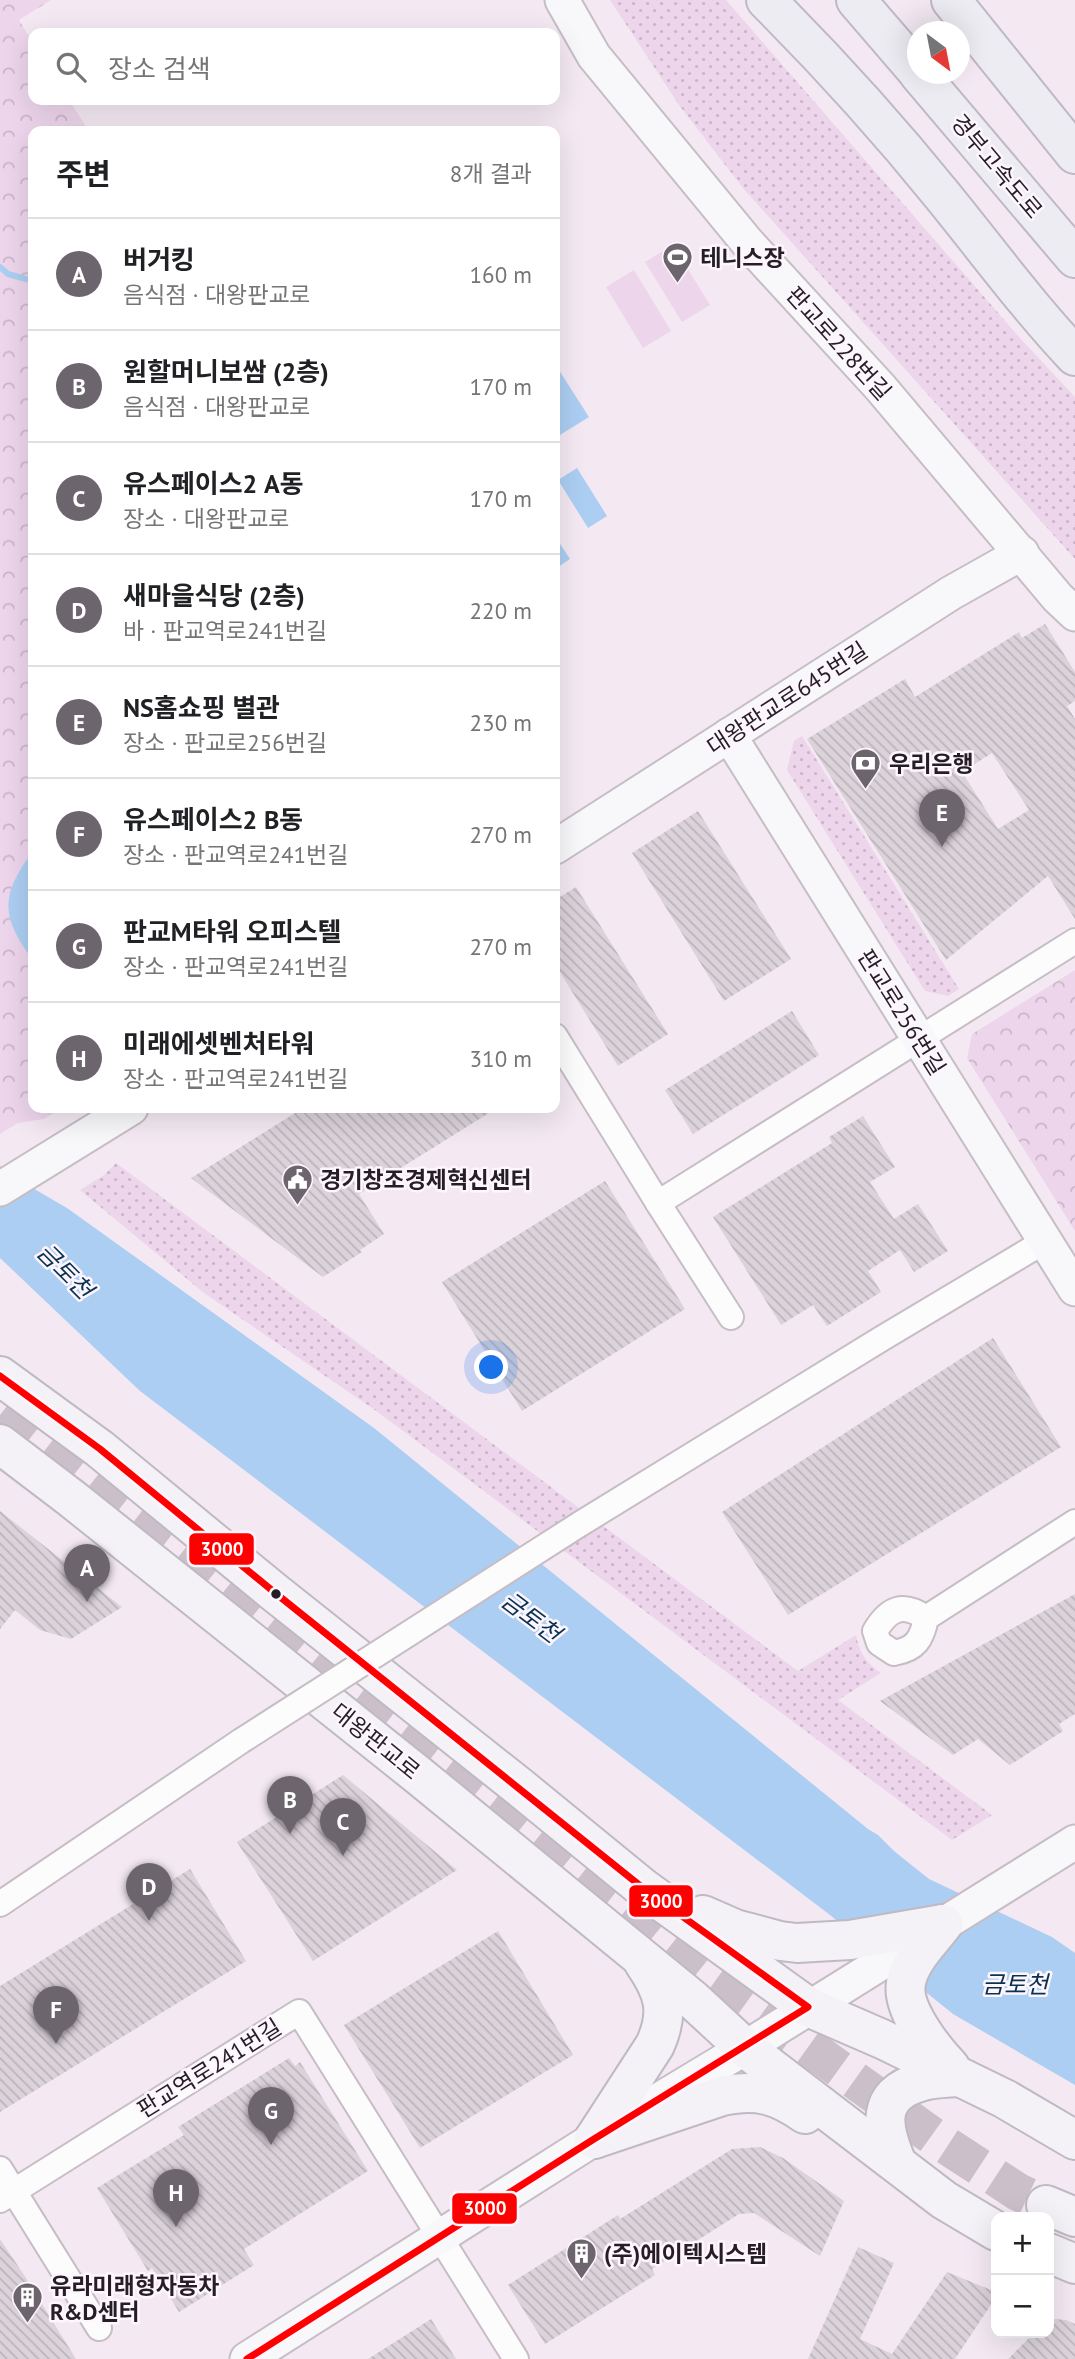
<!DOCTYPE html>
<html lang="ko">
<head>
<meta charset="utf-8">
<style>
	body { margin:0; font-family:"PT Sans","Noto Sans KR",sans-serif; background:#f6f6f6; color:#202124 }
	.controls { position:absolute; right:21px; bottom:21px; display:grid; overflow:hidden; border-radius:14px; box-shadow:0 7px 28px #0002 }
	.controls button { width:63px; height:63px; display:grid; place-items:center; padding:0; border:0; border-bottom:2px solid #e0e0e0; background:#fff; color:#202124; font:35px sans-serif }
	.compass { position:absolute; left:907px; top:21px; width:63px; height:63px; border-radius:50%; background:#fff; box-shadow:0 7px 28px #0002; rotate:148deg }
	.you { position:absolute; left:492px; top:1368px; width:24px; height:24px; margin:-18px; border:5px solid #fff; border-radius:50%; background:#1a73e8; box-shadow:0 0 0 10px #1a73e833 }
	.badge { display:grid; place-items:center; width:46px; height:46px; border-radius:50%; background:#6d656d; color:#fff; font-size:23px; font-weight:700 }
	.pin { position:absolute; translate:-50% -58px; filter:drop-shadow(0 2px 4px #0008) }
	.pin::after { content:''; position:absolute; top:37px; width:24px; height:21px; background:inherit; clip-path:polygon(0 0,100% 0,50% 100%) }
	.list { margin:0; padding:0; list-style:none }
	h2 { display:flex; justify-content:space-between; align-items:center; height:91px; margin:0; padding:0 28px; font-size:30px }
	h2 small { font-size:23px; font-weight:400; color:#757577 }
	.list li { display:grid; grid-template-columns:46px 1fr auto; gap:21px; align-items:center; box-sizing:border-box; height:112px; padding:0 28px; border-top:2px solid #e0e0e0 }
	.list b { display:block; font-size:26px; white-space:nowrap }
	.list p { margin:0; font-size:23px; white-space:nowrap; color:#757577 }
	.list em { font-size:23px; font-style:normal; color:#757577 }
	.icon { flex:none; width:38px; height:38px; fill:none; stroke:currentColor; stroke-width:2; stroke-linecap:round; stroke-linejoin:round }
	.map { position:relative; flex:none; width:1075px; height:2359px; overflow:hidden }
	.search { position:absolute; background:#fff; box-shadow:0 7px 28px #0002; left:28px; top:28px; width:532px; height:77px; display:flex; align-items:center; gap:18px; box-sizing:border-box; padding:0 24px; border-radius:14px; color:#757577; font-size:26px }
	.panel { position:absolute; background:#fff; box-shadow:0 7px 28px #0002; left:28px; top:126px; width:532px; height:987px; border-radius:14px }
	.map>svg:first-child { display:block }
</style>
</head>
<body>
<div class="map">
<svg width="1075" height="2359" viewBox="0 0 1075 2359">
	<defs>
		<pattern id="grass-dots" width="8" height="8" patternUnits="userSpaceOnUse" patternTransform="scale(1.75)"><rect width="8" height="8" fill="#edd5eb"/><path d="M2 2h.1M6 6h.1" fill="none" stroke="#cbb6c9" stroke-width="1.8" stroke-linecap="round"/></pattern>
		<pattern id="forest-crowns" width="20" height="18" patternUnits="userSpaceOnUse" patternTransform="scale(1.75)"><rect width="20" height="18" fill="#edd5eb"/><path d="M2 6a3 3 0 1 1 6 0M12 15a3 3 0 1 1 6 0" fill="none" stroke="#cbb6c9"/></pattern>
		<pattern id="building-back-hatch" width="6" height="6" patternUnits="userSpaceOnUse" patternTransform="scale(1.75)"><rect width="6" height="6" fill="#dbd2da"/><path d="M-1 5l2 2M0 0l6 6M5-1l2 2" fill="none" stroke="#bcb4bb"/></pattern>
	</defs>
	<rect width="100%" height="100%" fill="#f4e9f3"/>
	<g fill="url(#grass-dots)">
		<polygon points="610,0 726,0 1019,337 1075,397 1075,559 743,188 679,105"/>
		<polygon points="802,736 959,989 948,996 925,991 787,770 794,741"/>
		<path d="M 116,1163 L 798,1671 L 856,1635 C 859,1652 866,1663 881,1673 L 838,1700 L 992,1815 L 952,1840 L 375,1410 L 204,1293 L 80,1190 L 104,1175 Z"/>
	</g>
	<g fill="url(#forest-crowns)">
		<polygon points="0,0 51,0 19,20 33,43 33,100 69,100 89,131 33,131 33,1108 63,1108 44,1119 18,1123 0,1134"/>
		<polygon points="1075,970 1075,1231 967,1058 972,1034"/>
	</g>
	<g fill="#edd5eb">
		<polygon points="673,245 710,305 682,322 645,262"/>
		<polygon points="634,270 671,331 643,348 606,287"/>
	</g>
	<g fill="#accef2">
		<polygon points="555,364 589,417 555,438"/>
		<polygon points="577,468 607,516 588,528 558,480"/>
		<polygon points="555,536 570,559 555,569"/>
		<path d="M 33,851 L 33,955 L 29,955 C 0,914 2,893 33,851 Z"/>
		<polygon points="0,1166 12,1176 67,1208 374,1428 868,1829 878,1835 894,1851 929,1879 1052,1937 1075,1953 1075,2085 953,2014 830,1915 140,1391 0,1258"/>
	</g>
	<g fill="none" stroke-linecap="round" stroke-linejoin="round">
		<polyline stroke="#accef2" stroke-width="6" points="0,267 8,274 33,281"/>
	</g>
	<g fill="url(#building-back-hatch)" fill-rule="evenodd">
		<path d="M 1045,624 L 1075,672 L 1075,701 L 1067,706 L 1075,719 L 1075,919 L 1048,876 L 946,960 L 807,739 L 905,679 L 915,697 L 1019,632 L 1022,638 ZM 992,753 L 1029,810 L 998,829 L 962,772 Z"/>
		<polygon points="698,811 791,959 724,1001 632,853"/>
		<polygon points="576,887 668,1034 618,1066 555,964 555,900"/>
		<polygon points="792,1011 819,1055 693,1134 665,1090"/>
		<polygon points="303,1108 497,1108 359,1194 384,1234 360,1250 362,1252 323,1277 191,1178"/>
		<polygon points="863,1116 895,1167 870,1182 894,1219 918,1204 948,1251 914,1272 900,1250 868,1271 881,1292 827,1326 813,1305 781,1325 713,1217 832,1143 829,1137"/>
		<polygon points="605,1181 685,1309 522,1411 442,1282"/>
		<polygon points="993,1338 1061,1447 788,1615 722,1512"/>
		<polygon points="0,1511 85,1578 122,1607 71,1639 40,1630 15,1610 0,1629"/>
		<polygon points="1075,1594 1075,1714 1059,1724 1063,1731 1010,1765 978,1739 953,1755 880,1701"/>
		<polygon points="343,1775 457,1870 313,1961 237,1842"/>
		<polygon points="190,1869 246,1961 0,2112 0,1986"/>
		<polygon points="498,1931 573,2055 420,2148 344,2025"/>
		<polygon points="289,2058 295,2066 300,2062 368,2171 244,2249 254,2265 179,2312 152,2268 148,2271 97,2188 184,2135 178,2127"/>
		<polygon points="760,2147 783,2158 844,2201 820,2256 754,2213 739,2214 652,2269 655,2275 545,2344 508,2285 618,2215 620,2219 732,2149"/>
		<polygon points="0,2239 24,2275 76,2359 0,2359"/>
		<polygon points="858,2247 894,2263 860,2339 892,2354 947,2272 996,2292 996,2297 955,2359 808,2359"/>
		<polygon points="431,2319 456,2359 368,2359"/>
		<polygon points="1055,2319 1066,2320 1075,2324 1075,2359 1008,2359 1034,2333 1049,2333 1049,2321"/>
	</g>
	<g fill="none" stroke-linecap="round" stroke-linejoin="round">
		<polyline stroke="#cbc0ca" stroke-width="38" stroke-dasharray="38 19" stroke-linecap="butt" points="0,1415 190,1564 347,1690 507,1814 707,1974 938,2140 1018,2192 1046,2205"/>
		<defs>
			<g id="street">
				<polyline points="555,1036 658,1203 1075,941"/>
				<polyline points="658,1203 731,1317"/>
				<polyline points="580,1524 881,1339 1045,1241"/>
				<path d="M 926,1618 C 903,1602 889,1608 875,1631 L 879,1643 L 894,1653 C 916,1649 922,1639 926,1618 L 1075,1522"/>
				<polyline points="0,1904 241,1741"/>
				<polyline points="0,2169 99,2328"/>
				<polyline points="0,2200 299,2012 516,2359"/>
			</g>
			<g id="secondary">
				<polyline points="562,0 594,56 747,242 880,387 1058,598 1075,614"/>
				<polyline points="729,735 1075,1289"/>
				<polyline points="555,847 951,593 1022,553"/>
				<polyline points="0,1189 131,1108"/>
				<polyline points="247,2359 594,2139 745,2048 1075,1842"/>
			</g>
			<g id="primary">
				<polyline points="0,1376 100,1449 274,1592 522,1789 643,1888 808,2007 882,2039 1005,2099 1075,2140"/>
				<polyline points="0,1444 71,1498 418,1775 692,1999 745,2048 944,2200 996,2231"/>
				<polyline points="703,1915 735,1929 780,1941 797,1943 850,1940 943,1924"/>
				<path d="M 943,1924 C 931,1941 909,1961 906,1983 C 901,2009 933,2049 950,2067"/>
				<path d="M 594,2139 L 722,2096 C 757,2089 776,2094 805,2114"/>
				<path d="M 594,2139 L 655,2045 C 670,2012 664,1992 644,1963"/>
				<path d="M 896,2161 C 882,2127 875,2095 920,2082 C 931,2078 946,2078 958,2077"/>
				<polyline points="1046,2205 1075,2217"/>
				<polyline points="1049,2253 1075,2264"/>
			</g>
			<g id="highway">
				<path d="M 766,0 C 828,62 887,127 942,195 C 986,249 1027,305 1075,356"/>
				<polyline points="856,0 918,72"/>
				<polyline points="951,0 1075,154"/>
				<polyline points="919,74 1075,258"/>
			</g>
		</defs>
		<use href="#street" stroke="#c6bdc5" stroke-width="28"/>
		<use href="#secondary" stroke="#c6bdc5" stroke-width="37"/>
		<use href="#primary" stroke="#bfb9c4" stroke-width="42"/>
		<use href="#highway" stroke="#bfb9c4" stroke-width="42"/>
		<use href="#street" stroke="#fdfcfd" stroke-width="24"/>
		<use href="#secondary" stroke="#f8f7fa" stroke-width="33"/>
		<use href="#primary" stroke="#f4f2f6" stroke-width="38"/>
		<use href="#highway" stroke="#edecf3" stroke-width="38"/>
		<defs>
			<polyline id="street-bridge" points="241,1741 580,1524"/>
		</defs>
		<use href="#street-bridge" stroke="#c6bdc5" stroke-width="28" stroke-linecap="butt"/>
		<use href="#street-bridge" stroke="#fdfcfd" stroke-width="24"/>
		<defs>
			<polyline id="bus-1" points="0,1376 100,1449 274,1592 643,1888 808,2007 594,2139 247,2359"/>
		</defs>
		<use href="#bus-1" stroke="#fef6fe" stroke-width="12"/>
		<use href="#bus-1" stroke="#f00" stroke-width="7"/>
	</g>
	<defs>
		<symbol id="stadium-pin" viewBox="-11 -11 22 30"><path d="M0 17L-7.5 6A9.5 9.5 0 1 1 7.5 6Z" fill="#6d656d" stroke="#fef6fe"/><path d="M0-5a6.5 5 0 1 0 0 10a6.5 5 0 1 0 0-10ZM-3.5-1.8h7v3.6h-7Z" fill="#fff"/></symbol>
		<symbol id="bank-pin" viewBox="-11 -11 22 30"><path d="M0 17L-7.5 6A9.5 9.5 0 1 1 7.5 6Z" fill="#6d656d" stroke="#fef6fe"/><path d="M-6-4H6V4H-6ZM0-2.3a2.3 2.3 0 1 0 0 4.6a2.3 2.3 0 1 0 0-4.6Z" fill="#fff"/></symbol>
		<symbol id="civic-pin" viewBox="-11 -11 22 30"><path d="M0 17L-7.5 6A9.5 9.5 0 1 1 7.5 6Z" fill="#6d656d" stroke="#fef6fe"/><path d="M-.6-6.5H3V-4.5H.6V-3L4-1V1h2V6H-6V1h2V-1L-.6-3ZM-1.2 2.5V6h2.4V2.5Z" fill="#fff"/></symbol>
		<symbol id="building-pin" viewBox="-11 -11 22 30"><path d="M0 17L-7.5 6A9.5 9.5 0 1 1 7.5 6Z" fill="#6d656d" stroke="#fef6fe"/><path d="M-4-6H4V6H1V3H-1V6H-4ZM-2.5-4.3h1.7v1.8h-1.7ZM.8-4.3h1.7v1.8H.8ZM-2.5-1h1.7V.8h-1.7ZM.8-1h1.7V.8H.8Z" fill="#fff"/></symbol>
	</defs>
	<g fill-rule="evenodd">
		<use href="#stadium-pin" x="660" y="240" width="35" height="47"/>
		<use href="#bank-pin" x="848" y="746" width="35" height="47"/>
		<use href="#civic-pin" x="280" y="1162" width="35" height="47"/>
		<use href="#building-pin" x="564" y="2236" width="35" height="47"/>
		<use href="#building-pin" x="10" y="2280" width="35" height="47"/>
	</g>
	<circle fill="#251e25" stroke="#fef6fe" stroke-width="2.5" cx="276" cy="1594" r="6"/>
	<g text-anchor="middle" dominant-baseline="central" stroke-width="5" stroke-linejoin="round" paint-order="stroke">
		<g font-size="23" fill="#251e25" stroke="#fef6fe">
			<text transform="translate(997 166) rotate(50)">경부고속도로</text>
			<text transform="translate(839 343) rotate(48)">판교로228번길</text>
			<text transform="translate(787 698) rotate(-33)">대왕판교로645번길</text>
			<text transform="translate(902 1012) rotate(58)">판교로256번길</text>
			<text transform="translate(376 1741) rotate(39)">대왕판교로</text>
			<text transform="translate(209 2068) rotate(-32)">판교역로241번길</text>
		</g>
		<g font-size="23" font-weight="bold" fill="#251e25" stroke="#fef6fe" text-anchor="start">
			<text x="700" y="257">테니스장</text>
			<text x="889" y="763">우리은행</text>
			<text x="320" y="1179">경기창조경제혁신센터</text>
			<text x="604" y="2253">(주)에이텍시스템</text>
			<text x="50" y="2285">유라미래형자동차<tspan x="50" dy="26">R&amp;D센터</tspan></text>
		</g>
		<g font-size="24" font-style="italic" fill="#093251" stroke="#fef6fe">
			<text transform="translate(65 1271) rotate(45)">금토천</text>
			<text transform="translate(531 1617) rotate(37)">금토천</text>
			<text x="1015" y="1984">금토천</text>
		</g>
	</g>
	<g stroke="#fef6fe" stroke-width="2.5">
		<rect x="188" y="1532" width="67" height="34" rx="7" fill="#f00"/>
		<rect x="628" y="1884" width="66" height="34" rx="7" fill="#f00"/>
		<rect x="451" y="2192" width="67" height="33" rx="7" fill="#f00"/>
	</g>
	<g font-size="19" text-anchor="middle" font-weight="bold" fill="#fff">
		<text x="222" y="1556">3000</text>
		<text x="661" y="1908">3000</text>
		<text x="485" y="2215">3000</text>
	</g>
</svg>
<div class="controls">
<button>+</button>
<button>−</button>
</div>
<svg class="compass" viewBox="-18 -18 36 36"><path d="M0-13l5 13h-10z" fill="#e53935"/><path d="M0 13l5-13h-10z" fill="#757577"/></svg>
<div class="you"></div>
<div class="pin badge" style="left:87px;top:1602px">A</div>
<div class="pin badge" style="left:290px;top:1834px">B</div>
<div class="pin badge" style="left:343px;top:1856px">C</div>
<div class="pin badge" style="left:149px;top:1921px">D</div>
<div class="pin badge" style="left:942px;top:847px">E</div>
<div class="pin badge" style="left:56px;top:2044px">F</div>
<div class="pin badge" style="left:271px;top:2145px">G</div>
<div class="pin badge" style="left:176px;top:2227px">H</div>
<div class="search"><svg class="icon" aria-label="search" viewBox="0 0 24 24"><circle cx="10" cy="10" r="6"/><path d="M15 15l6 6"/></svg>장소 검색</div>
<section class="panel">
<h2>주변<small>8개 결과</small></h2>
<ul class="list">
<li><span class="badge">A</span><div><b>버거킹</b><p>음식점 · 대왕판교로</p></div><em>160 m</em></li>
<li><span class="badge">B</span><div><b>원할머니보쌈 (2층)</b><p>음식점 · 대왕판교로</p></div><em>170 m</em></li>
<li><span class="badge">C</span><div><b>유스페이스2 A동</b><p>장소 · 대왕판교로</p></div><em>170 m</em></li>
<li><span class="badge">D</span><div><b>새마을식당 (2층)</b><p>바 · 판교역로241번길</p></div><em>220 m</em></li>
<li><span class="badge">E</span><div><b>NS홈쇼핑 별관</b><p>장소 · 판교로256번길</p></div><em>230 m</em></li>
<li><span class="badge">F</span><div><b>유스페이스2 B동</b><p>장소 · 판교역로241번길</p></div><em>270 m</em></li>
<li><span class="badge">G</span><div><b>판교M타워 오피스텔</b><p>장소 · 판교역로241번길</p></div><em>270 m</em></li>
<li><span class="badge">H</span><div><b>미래에셋벤처타워</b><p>장소 · 판교역로241번길</p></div><em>310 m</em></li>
</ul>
</section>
</div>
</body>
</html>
